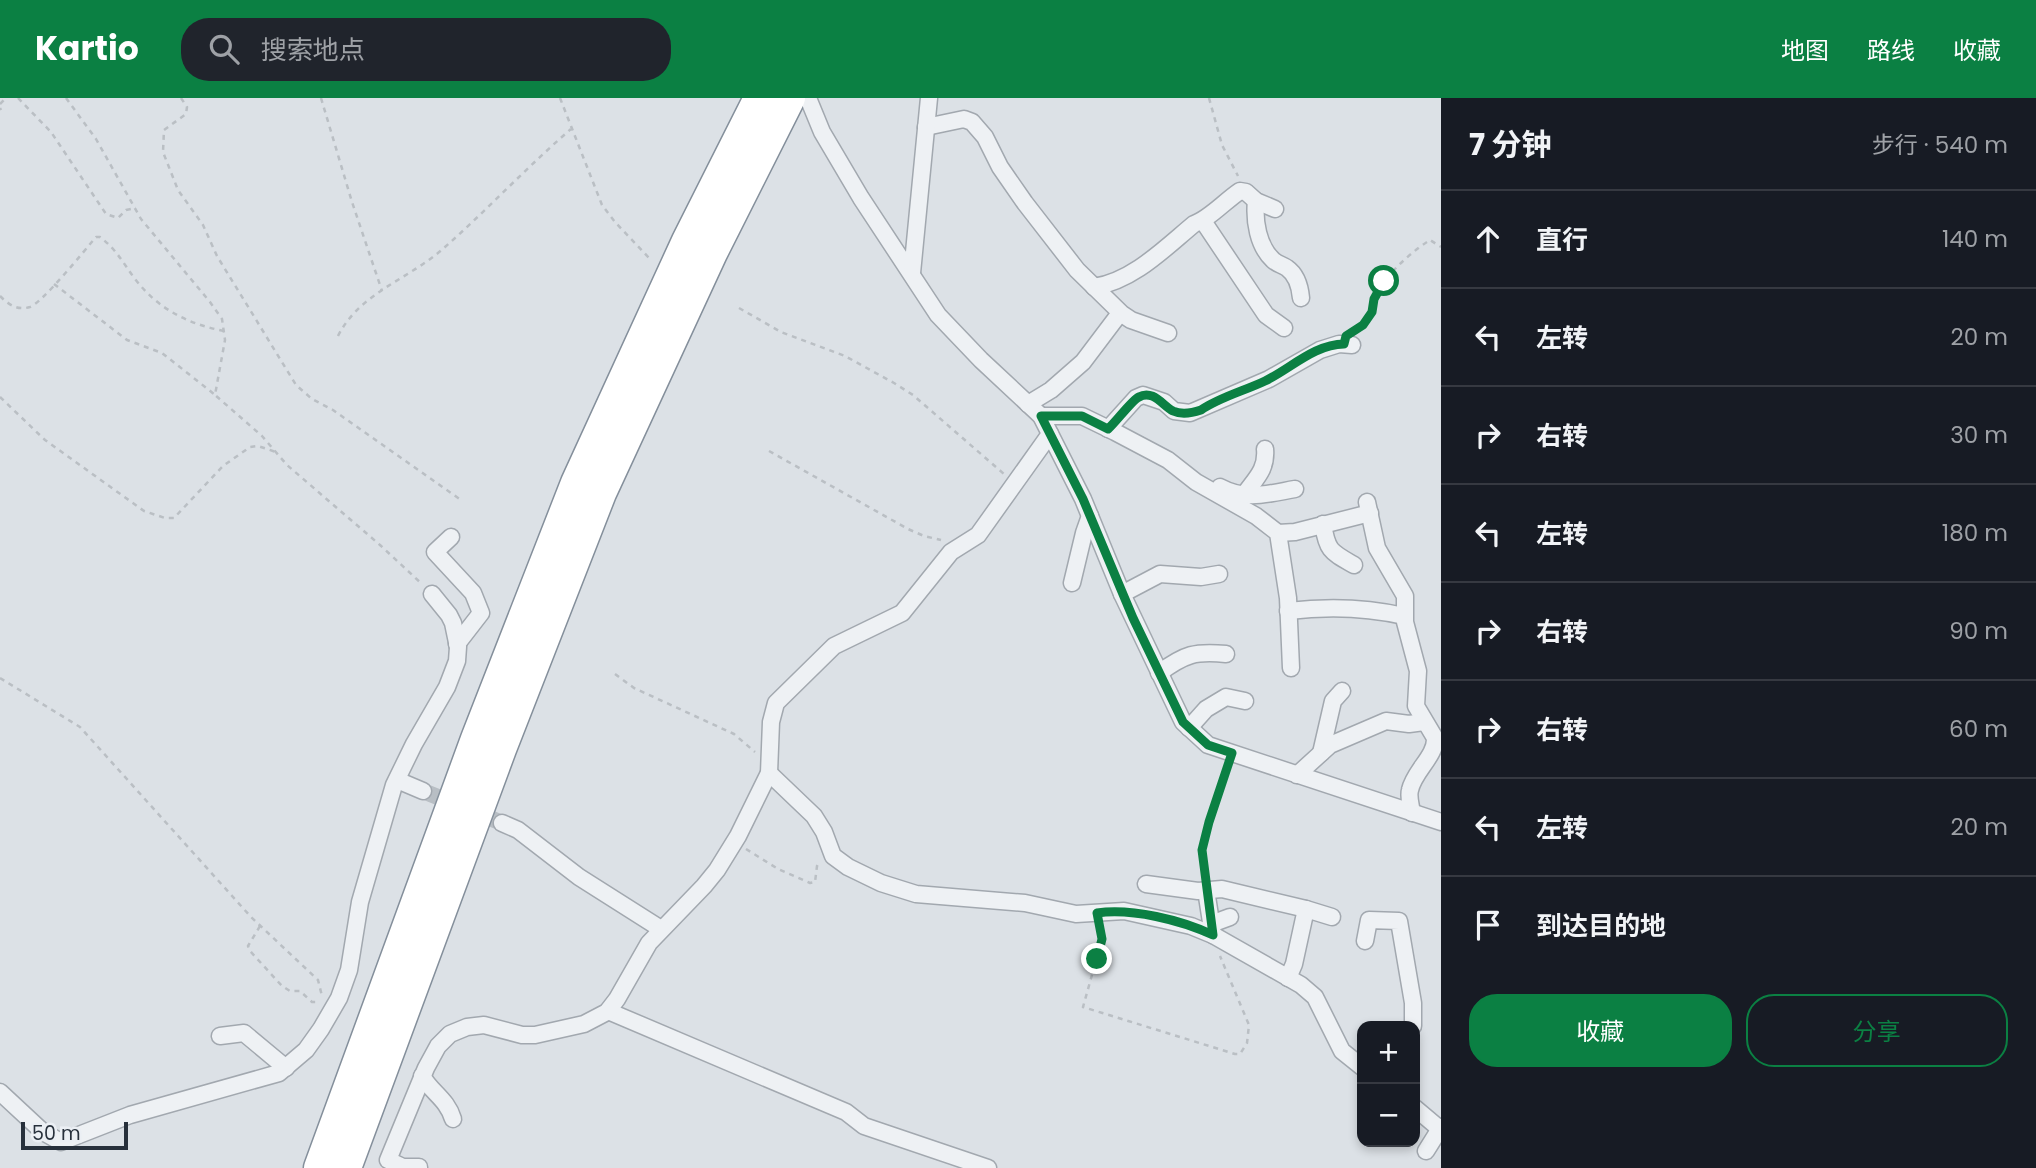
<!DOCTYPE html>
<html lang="zh">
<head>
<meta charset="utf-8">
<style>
	body { margin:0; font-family:Poppins,"Noto Sans SC",sans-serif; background:#20242c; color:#f1f3f6 }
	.controls { position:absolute; right:21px; bottom:21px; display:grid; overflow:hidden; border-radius:14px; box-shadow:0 4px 10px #0003 }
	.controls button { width:63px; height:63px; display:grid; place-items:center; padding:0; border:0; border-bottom:2px solid #363941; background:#171b24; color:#f1f3f6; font:35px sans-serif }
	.scale { position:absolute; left:21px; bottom:18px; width:107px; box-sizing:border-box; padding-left:7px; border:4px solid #27303b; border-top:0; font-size:19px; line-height:24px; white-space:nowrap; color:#27303b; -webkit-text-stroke:5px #ebeff4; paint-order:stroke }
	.stop { position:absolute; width:21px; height:21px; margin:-16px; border:5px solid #0b8043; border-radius:50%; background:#fff }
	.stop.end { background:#0b8043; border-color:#fff; box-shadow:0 2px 7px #0008 }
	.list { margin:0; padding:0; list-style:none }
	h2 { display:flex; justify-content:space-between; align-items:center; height:91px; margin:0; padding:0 28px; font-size:30px }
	h2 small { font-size:23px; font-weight:400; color:#9ea1a6 }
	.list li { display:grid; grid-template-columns:46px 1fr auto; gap:21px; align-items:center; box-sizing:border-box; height:98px; padding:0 28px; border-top:2px solid #363941 }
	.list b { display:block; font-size:26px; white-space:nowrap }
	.list em { font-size:23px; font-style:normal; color:#9ea1a6 }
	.actions { display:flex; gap:14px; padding:21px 28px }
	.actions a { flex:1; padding:16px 0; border:2px solid #0b8043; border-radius:28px; text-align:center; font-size:24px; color:#0b8043 }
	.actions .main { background:#0b8043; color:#fff }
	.icon { flex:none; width:38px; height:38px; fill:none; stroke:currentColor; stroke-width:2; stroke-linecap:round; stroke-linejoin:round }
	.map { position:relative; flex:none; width:1441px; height:1070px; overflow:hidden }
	header { display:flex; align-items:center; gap:42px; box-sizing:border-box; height:98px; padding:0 35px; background:#0b8043; color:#fff }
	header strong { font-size:33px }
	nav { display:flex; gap:38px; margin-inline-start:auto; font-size:24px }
	.search { width:490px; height:63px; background:#20242c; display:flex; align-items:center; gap:18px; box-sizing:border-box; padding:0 24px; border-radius:28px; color:#9ea1a6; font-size:26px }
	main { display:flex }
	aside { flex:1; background:#171b24 }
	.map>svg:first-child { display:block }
</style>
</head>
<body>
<header>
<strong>Kartio</strong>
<div class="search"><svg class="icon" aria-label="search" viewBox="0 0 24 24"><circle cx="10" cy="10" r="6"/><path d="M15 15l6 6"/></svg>搜索地点</div>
<nav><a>地图</a><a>路线</a><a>收藏</a></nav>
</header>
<main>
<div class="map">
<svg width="1441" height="1070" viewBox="0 0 1441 1070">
	<rect width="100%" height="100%" fill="#dce1e6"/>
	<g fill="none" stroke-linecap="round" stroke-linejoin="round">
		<polyline stroke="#b8bec4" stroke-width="16" stroke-dasharray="16 8" stroke-linecap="butt" points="423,693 502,725"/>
		<defs>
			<g id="street">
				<polyline points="808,0 822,34 861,100 938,217 981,262 1041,318 1083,401 1122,496 1183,624 1208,647 1441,724"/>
				<polyline points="926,29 964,21 972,24 985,39 1000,69 1025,105 1077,172 1122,216 1131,222 1168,235"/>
				<path d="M 1256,103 C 1254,123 1258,148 1273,162 C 1277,166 1283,167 1287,170 C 1297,177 1300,189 1301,200"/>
				<polyline points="1203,123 1266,217 1284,230"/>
				<polyline points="912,175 929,0"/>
				<path d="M 1094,189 C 1133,183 1165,150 1194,126 C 1209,121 1225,103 1240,93 L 1246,94 L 1256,103 L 1275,111"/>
				<polyline points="1028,306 1051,292 1083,264 1120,215"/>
				<polyline points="1041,318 1082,318 1115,334 1168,362 1196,384 1256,418 1278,435 1288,500 1291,570"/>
				<polyline points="1108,331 1136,300 1143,297 1164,304 1174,313 1190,315 1269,281 1320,252 1339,246 1352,247"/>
				<path d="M 1220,389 C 1246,403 1267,396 1295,391"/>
				<path d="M 1244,397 C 1255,381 1267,372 1265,351"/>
				<path d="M 1367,404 L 1377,450 L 1405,498 L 1405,524 L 1418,573 L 1416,608 L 1435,640 C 1436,658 1414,673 1410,692 C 1408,699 1411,707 1412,715"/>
				<path d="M 1323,426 C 1327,453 1331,454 1354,467"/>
				<polyline points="1278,435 1295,434 1370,415"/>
				<polyline points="451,439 435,454 473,495 481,515 457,546"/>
				<polyline points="1072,485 1084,435 1090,418"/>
				<polyline points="1122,496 1160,476 1201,479 1219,476"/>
				<path d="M 1288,513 C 1329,508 1365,509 1404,518"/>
				<path d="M 1159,575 C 1185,556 1195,553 1226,556"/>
				<polyline points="1189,630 1206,611 1226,599 1245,603"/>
				<polyline points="1321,655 1333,603 1342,593"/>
				<polyline points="769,675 814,718 824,734 833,758 848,769 881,785 916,796 1025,805 1076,816 1124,813 1191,828 1213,837 1301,887 1315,899 1342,953 1362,969"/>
				<polyline points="1297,677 1330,647 1386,623 1409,626 1424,624"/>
				<polyline points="397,682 423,693"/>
				<polyline points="502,725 518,732 579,779 661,831"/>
				<polyline points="1146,786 1198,793 1222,791 1306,811 1294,866 1288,880"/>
				<polyline points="1206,792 1213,837"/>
				<polyline points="1306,811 1332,819"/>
				<polyline points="1211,826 1230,819"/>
				<polyline points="1365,843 1369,822 1399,823 1413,905 1413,928"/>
				<polyline points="608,913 846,1014 864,1028 988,1070"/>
				<polyline points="220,938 244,935 286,970"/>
				<path d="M 422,978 C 432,995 447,1001 453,1021"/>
				<polyline points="0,994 43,1034 61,1044 130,1017 279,975 306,952 321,931 339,900 349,872 360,804 394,687 414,646 447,589 457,563 458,549 453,525 449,517 432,496"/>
				<polyline points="1415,1010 1441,1032"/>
				<polyline points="1426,1053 1441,1029"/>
				<polyline points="419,1069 403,1069 388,1062 426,970 438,948 450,936 467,929 484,927 522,937 535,937 584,926 607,914 617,901 649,845 704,788 717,772 738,738 769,675 771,624 776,605 834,548 902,515 951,454 978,437 1050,336"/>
			</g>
			<g id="highway">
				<polyline points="319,1070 476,641 576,385 687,143 759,0"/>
				<polyline points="346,1070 501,651 601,395 712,155 790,0"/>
			</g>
		</defs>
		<use href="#street" stroke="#a2a8af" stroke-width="19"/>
		<use href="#highway" stroke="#848f9b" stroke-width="33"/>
		<g stroke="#babfc4" stroke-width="2.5" stroke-dasharray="5 5" stroke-linecap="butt">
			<polyline points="18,0 51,34 106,116 118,120 126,112 136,110"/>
			<polyline points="66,0 96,41 141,121 210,204 222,221 225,242 215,297 262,338 287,367 380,447 422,486"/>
			<polyline points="181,0 187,9 186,16 164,32 163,54 178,92 203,127 217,158 296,287 312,301 333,312 461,402"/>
			<polyline points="321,0 352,104 382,193"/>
			<polyline points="560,0 602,107 615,124 650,161"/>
			<polyline points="1209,0 1222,47 1238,78"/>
			<polyline points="0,6 6,0"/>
			<polyline points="0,10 1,12"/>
			<polyline points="54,186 127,242 162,255 214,296"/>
			<path d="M 0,198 C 8,206 17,213 30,209 C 42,205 85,152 96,139 L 100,139 C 117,152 123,165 135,181 C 158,211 188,226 224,233"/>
			<polyline points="739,210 781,234 845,258 894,285 913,297 1004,376"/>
			<path d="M 1356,232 C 1373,219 1372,200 1384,184 C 1395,169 1414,152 1430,142 L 1441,149"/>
			<path d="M 338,238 C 360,194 410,181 445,149 C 488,111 528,68 571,31"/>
			<polyline points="0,299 45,342 144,413 165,420 174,420 223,368 250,349 258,348 276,354"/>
			<polyline points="769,353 908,431 924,438 941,442"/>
			<polyline points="615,576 634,590 734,636 755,654"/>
			<polyline points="0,580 80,629 251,819 318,882 322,898"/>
			<polyline points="746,751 778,771 810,785 815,784 817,768 819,765"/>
			<path d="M 1204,776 C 1201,738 1214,704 1227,668"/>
			<polyline points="260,828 248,848 250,853 282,888 290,893 300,893 312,904 319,904"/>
			<polyline points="1101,828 1102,841 1083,909 1235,956 1240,956 1247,945 1249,927 1220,858"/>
		</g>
		<use href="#street" stroke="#eef1f4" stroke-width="16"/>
		<use href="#highway" stroke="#fff" stroke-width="30"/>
	</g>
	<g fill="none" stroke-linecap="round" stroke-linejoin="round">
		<path stroke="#0b8043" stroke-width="9" d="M 1097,861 L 1102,841 L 1097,815 C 1132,810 1181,822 1213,837 L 1202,752 L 1209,724 L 1232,655 L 1208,647 L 1183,624 L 1133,520 L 1083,401 L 1041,318 L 1082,318 L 1108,331 C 1116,324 1132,302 1139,299 C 1153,291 1163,308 1173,313 C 1182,317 1192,315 1201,312 C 1220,299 1244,293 1265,283 C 1290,271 1315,246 1344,246 L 1346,238 L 1363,227 L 1372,214 L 1374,201 L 1384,183"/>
	</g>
</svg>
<div class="controls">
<button>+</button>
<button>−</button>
</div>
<div class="scale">50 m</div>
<div class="stop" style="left:1384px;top:183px"></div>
<div class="stop end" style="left:1097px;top:861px"></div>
</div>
<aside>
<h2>7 分钟<small>步行 · 540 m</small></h2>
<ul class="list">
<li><svg class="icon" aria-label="ahead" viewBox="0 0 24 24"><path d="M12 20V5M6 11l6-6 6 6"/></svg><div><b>直行</b></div><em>140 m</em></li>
<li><svg class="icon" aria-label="left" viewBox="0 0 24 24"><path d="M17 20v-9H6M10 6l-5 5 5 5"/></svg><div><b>左转</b></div><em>20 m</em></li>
<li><svg class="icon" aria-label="right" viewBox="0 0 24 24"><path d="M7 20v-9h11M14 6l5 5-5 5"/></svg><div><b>右转</b></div><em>30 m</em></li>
<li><svg class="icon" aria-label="left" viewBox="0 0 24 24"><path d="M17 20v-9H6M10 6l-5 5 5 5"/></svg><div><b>左转</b></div><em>180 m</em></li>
<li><svg class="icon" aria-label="right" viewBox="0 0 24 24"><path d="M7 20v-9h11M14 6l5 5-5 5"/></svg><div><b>右转</b></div><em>90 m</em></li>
<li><svg class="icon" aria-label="right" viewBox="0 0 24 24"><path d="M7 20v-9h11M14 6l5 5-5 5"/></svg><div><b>右转</b></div><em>60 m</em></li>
<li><svg class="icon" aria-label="left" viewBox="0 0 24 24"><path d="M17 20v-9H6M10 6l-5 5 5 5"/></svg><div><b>左转</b></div><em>20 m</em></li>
<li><svg class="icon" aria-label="arrive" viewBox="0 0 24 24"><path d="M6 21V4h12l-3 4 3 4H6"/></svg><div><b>到达目的地</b></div></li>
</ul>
<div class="actions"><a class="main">收藏</a><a>分享</a></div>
</aside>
</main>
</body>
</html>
